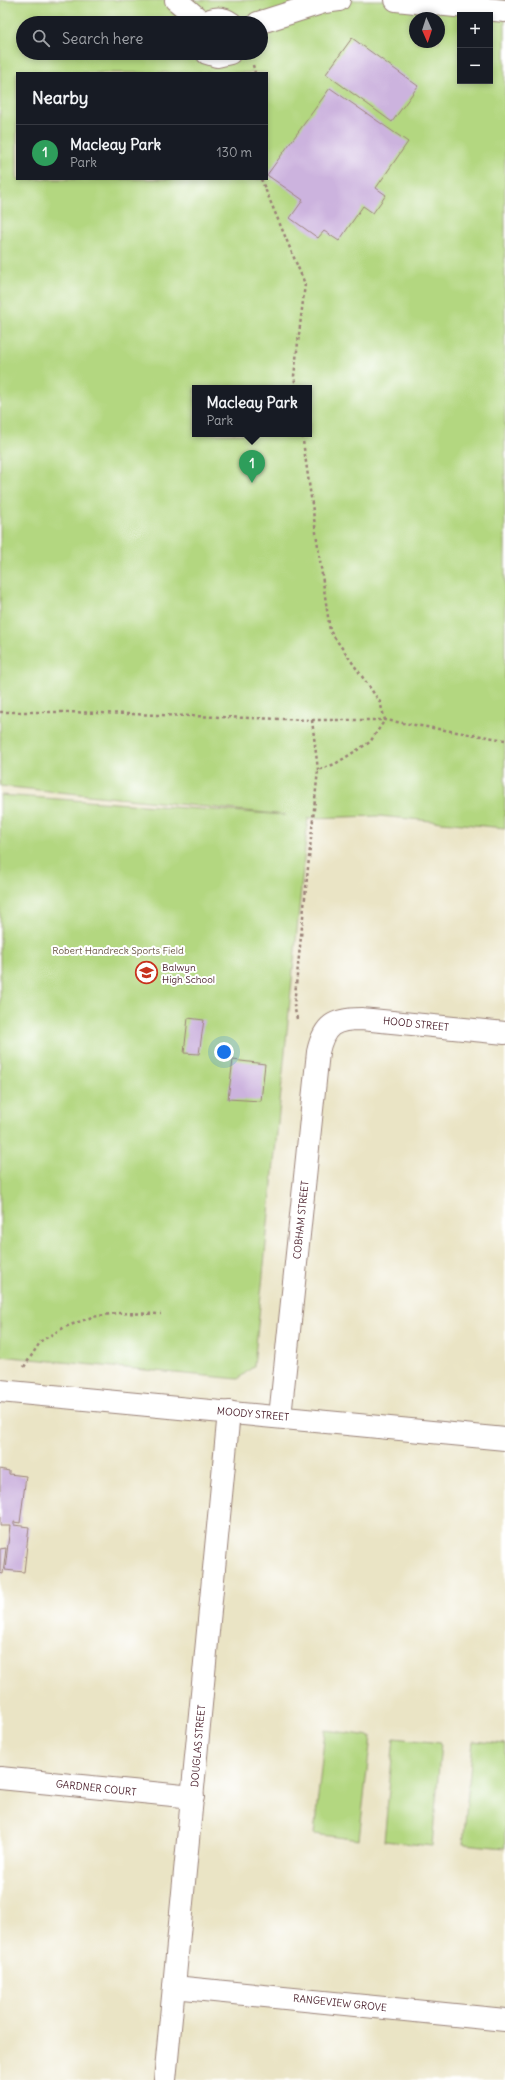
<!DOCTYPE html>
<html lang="en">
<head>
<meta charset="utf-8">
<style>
	body { margin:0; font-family:Delius,sans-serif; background:#20242c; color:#f1f3f6 }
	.controls { position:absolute; right:12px; top:12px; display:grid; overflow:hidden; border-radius:0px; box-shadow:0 2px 6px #0003 }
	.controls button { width:36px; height:36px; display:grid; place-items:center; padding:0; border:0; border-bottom:1px solid #363941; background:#171b24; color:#f1f3f6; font:20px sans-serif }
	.compass { position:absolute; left:409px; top:12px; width:36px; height:36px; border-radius:50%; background:#171b24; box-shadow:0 2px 6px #0003; rotate:177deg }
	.you { position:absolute; left:224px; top:1052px; width:14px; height:14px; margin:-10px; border:3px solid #fff; border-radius:50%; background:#1a73e8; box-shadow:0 0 0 6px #1a73e833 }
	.badge { display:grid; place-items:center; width:26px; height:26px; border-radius:50%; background:#b45309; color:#fff; font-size:13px; font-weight:700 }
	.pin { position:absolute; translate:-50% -33px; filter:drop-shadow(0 1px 2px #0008) }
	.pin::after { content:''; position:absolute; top:21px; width:14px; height:12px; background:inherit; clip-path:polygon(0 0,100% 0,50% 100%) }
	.popup { position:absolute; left:192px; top:385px; width:120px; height:52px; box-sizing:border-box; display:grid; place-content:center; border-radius:0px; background:#171b24; filter:drop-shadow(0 1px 3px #0005); font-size:13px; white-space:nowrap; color:#9ea1a6 }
	.popup b { font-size:15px; color:#f1f3f6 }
	.popup::after { content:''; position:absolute; left:50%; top:100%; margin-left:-8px; border:8px solid transparent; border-top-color:#171b24 }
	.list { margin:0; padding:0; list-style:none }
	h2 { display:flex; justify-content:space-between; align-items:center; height:52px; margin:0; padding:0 16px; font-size:17px }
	h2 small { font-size:13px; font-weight:400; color:#9ea1a6 }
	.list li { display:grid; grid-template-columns:26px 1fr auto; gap:12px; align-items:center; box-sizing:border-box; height:56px; padding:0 16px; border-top:1px solid #363941 }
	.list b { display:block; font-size:15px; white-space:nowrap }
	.list p { margin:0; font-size:13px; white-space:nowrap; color:#9ea1a6 }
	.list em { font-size:13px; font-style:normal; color:#9ea1a6 }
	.icon { flex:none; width:22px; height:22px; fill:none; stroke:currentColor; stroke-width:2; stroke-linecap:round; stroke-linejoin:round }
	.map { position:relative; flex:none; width:505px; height:2080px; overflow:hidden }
	.search { position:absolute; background:#171b24; box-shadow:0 2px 6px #0003; left:16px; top:16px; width:252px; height:44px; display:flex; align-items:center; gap:10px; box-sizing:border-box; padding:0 14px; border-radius:22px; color:#9ea1a6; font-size:15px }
	.panel { position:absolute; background:#171b24; box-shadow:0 2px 6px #0003; left:16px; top:72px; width:252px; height:108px; border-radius:0px }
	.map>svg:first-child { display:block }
</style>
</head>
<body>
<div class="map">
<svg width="505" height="2080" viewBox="0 0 505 2080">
	<rect width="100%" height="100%" fill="#fff"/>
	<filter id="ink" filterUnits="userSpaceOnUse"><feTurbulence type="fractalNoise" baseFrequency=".025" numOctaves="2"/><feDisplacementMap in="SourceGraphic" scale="8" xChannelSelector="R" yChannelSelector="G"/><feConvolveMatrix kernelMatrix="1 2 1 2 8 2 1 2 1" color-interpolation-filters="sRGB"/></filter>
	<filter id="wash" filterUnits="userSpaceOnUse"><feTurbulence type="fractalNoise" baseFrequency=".012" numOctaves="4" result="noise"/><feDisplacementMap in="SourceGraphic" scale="16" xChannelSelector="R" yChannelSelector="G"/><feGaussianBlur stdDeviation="0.9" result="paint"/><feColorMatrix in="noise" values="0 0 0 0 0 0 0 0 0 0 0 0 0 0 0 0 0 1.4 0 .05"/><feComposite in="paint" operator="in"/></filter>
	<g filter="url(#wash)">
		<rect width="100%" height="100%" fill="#eae4c5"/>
		<g fill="#b3d780" stroke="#7e7b56" fill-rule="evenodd">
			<path d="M 0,0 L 505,0 L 505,828 L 379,816 L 308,818 L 254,1366 L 238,1379 L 0,1356 L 0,795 L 286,815 L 0,786 ZM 460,15 L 490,15 L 490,81 L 460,81 ZM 415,18 L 439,18 L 439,42 L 415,42 ZM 23,23 L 261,23 L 261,53 L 23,53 ZM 17,73 L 267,73 L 267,179 L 17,179 ZM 195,388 L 309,388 L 309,434 L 195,434 Z"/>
			<polygon points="325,1730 371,1736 359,1840 314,1834"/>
			<polygon points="394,1738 441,1743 432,1846 384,1841"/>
			<polygon points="473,1741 505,1744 505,1848 463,1844"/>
		</g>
		<g id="blocks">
			<g fill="#ccb3de">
				<polygon points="352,38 418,86 392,122 326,74"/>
				<polygon points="330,88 408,142 376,188 386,195 373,213 363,206 339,241 324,231 318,238 290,218 303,200 267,175"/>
				<polygon points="188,1018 204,1020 199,1054 184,1053"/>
				<polygon points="233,1060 265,1064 261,1101 228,1099"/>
				<polygon points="0,1469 9,1471 9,1474 26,1476 20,1523 14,1522 14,1525 29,1527 24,1572 5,1570 10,1526 0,1526"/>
				<polygon points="6,1548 3,1574 0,1573 0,1549"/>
			</g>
		</g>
	</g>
	<g filter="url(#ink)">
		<use href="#blocks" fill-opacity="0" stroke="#9a8278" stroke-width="1"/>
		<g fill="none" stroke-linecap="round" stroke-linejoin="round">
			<defs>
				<g id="minor">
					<polyline points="176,0 203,23"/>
					<polyline points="396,0 505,11"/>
					<path d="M 206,23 C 213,17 223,17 231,23"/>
					<polyline points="258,23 324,2 339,0"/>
					<polyline points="207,53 217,56 230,53"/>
					<polyline points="0,1391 505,1439"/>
					<path d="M 280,1417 L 318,1052 C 324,1025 334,1019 361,1019 L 505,1033"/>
					<polyline points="0,1778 193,1797"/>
					<polyline points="174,1987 505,2020"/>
					<polyline points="165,2080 229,1412"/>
				</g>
			</defs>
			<use href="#minor" stroke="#9a8278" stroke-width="24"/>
			<g stroke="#9a8278" stroke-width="2.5" stroke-dasharray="3 3" stroke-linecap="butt">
				<polyline points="253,65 255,73"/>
				<polyline points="261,179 305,284 294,376 296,388"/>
				<polyline points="0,712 68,712 312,720 385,720 505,740"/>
				<polyline points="312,720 318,770"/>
				<polyline points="297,1019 294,1005 318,770 335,764 370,742 385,720 380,702 330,631 302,434"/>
				<polyline points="24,1367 41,1341 65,1327 92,1317 117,1313 161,1314"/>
			</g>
			<use href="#minor" stroke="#fff" stroke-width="22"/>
		</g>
	</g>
	<defs>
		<symbol id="school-ring" viewBox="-11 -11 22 22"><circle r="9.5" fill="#fff" stroke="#c8321e" stroke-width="1.5"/><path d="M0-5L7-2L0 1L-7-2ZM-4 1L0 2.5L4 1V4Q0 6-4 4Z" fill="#c8321e"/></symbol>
	</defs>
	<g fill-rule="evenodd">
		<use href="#school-ring" x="134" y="960" width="25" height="25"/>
	</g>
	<g text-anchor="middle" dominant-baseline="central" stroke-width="4" stroke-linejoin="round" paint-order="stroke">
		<g font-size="10" fill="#6a5644" stroke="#fff">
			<text x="118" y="950">Robert Handreck Sports Field</text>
		</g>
		<g font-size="10" fill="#4a1f2b" stroke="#fff" text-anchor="start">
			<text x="162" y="967">Balwyn<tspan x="162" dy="12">High School</tspan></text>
		</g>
		<g font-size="10" fill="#4a1f2b" stroke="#fff">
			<text transform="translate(416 1024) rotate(6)">HOOD STREET</text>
			<text transform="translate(301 1220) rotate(-84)">COBHAM STREET</text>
			<text transform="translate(253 1414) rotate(5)">MOODY STREET</text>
			<text transform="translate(198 1746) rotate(-85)">DOUGLAS STREET</text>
			<text transform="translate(96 1788) rotate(6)">GARDNER COURT</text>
			<text transform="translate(340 2003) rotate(6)">RANGEVIEW GROVE</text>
		</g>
	</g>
</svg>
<div class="controls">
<button>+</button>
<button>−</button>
</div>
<svg class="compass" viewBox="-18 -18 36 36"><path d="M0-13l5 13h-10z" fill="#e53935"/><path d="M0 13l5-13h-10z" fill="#9ea1a6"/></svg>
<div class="you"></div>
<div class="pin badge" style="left:252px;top:483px;background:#2e9e5b">1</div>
<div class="popup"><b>Macleay Park</b>Park</div>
<div class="search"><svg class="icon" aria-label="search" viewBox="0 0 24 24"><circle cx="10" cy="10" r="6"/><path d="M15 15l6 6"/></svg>Search here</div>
<section class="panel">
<h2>Nearby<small></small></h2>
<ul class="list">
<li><span class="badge" style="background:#2e9e5b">1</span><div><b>Macleay Park</b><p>Park</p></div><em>130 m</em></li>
</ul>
</section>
</div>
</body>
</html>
